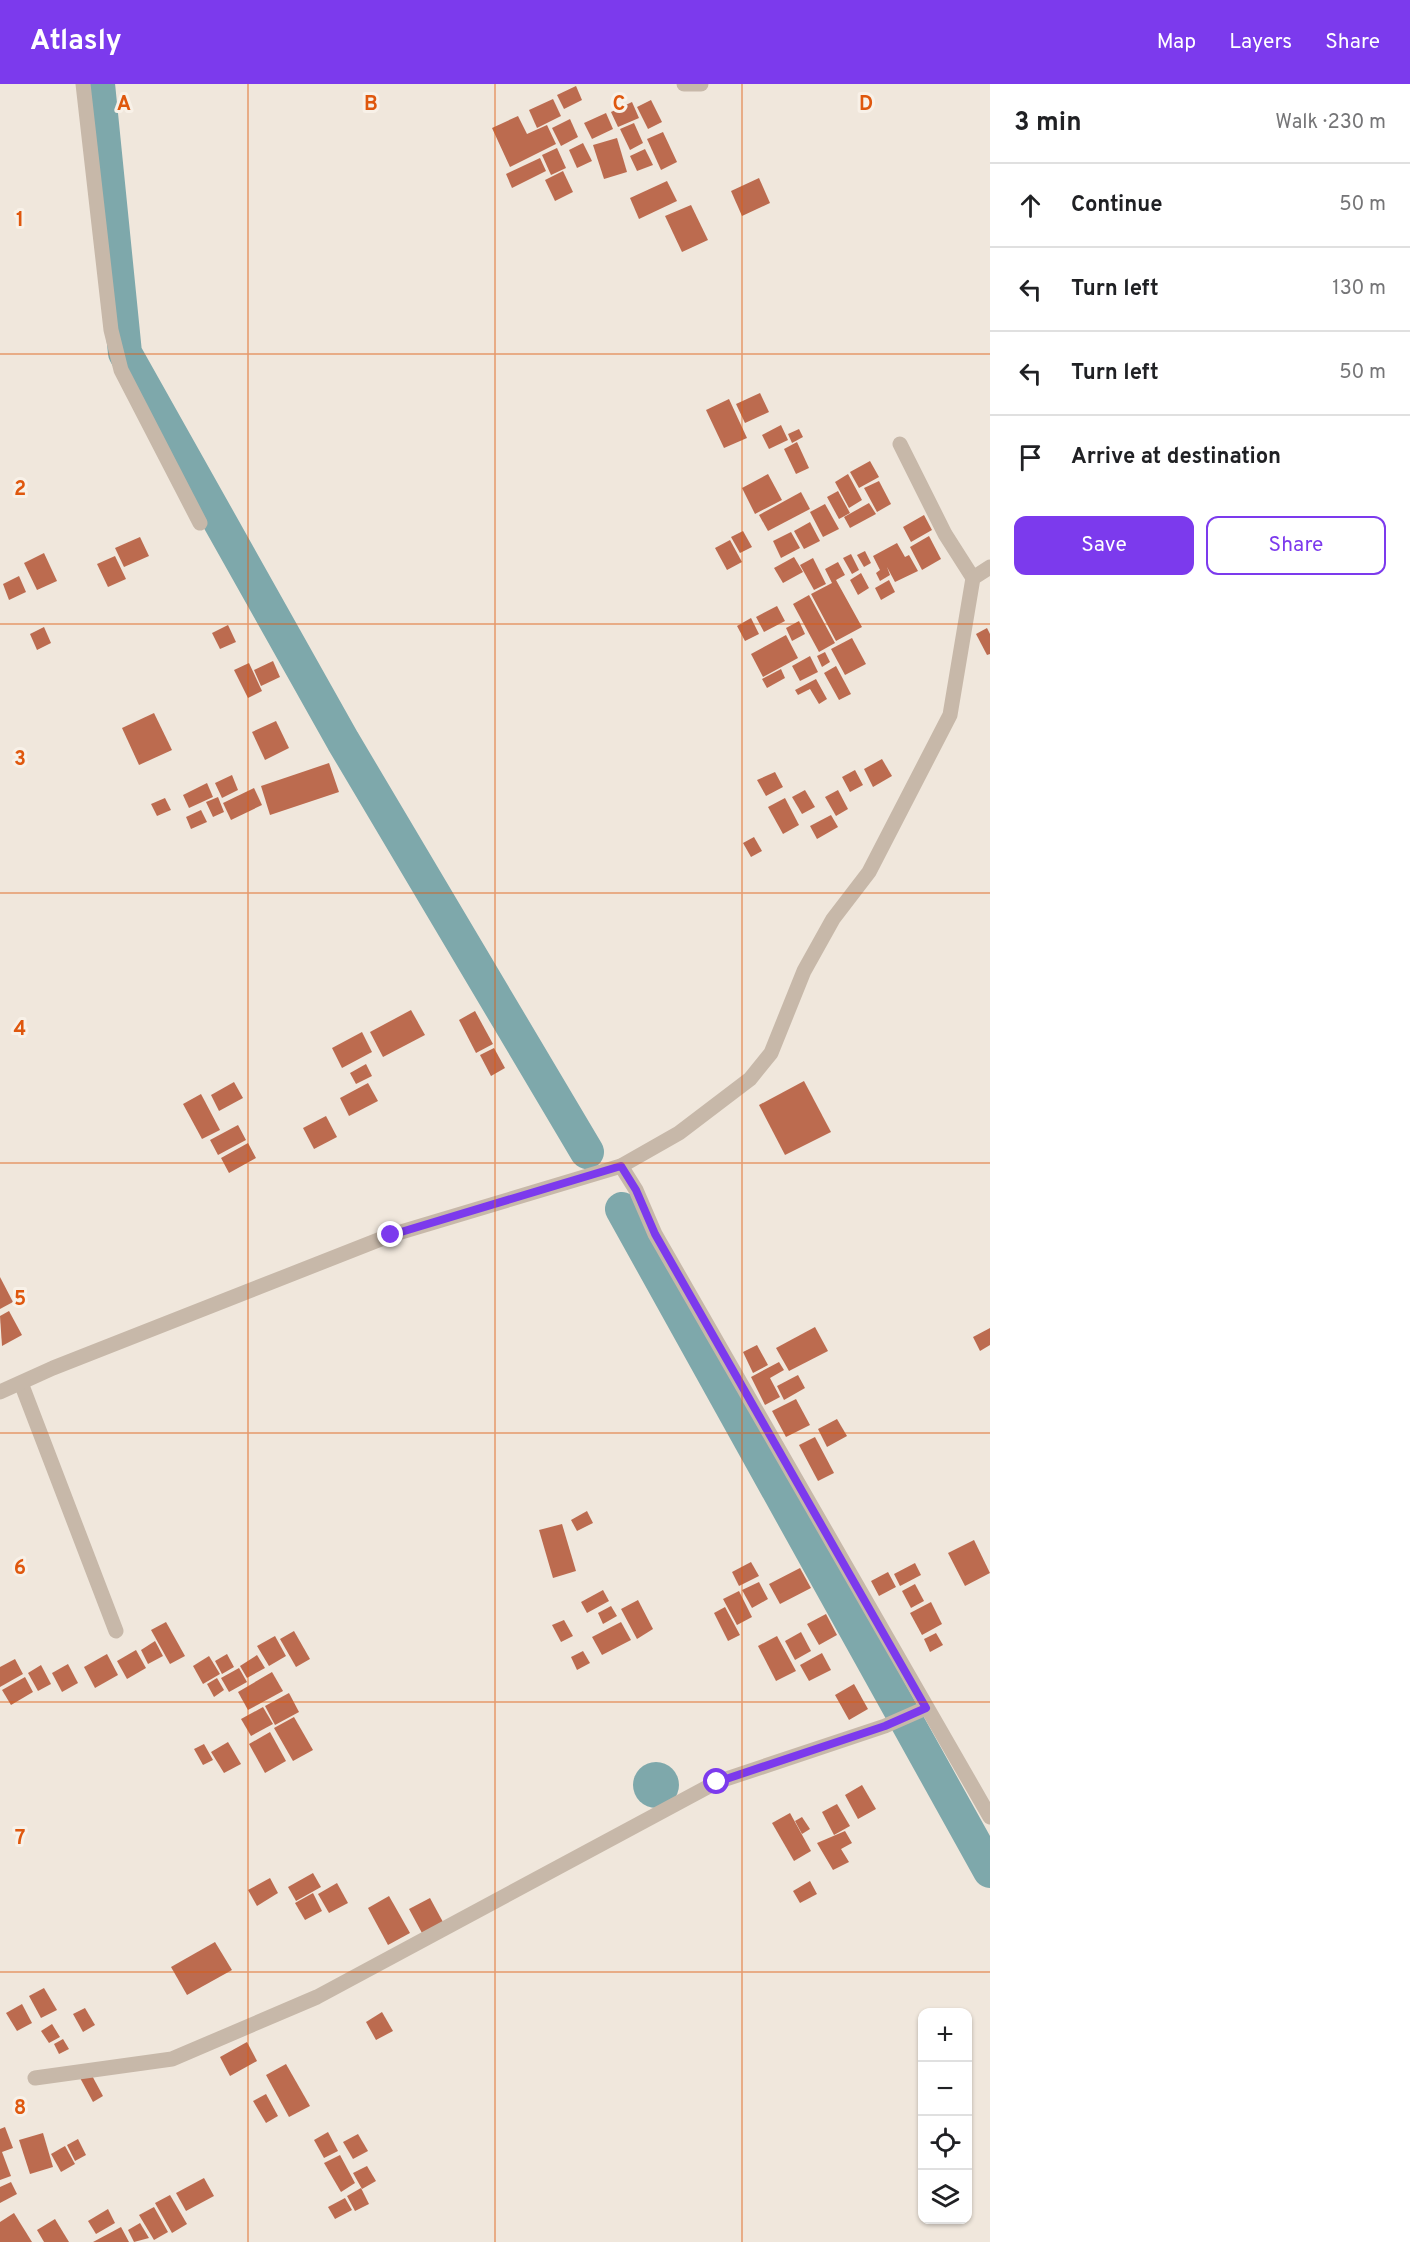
<!DOCTYPE html>
<html lang="en">
<head>
<meta charset="utf-8">
<style>
	body { margin:0; font-family:Overpass,sans-serif; background:#f6f6f6; color:#202124 }
	.controls { position:absolute; right:18px; bottom:18px; display:grid; overflow:hidden; border-radius:12px; box-shadow:0 2px 4px #0004 }
	.controls button { width:54px; height:54px; display:grid; place-items:center; padding:0; border:0; border-bottom:2px solid #e0e0e0; background:#fff; color:#202124; font:30px sans-serif }
	.stop { position:absolute; width:18px; height:18px; margin:-14px; border:4px solid #7c3aed; border-radius:50%; background:#fff }
	.stop.end { background:#7c3aed; border-color:#fff; box-shadow:0 2px 6px #0008 }
	.list { margin:0; padding:0; list-style:none }
	h2 { display:flex; justify-content:space-between; align-items:center; height:78px; margin:0; padding:0 24px; font-size:26px }
	h2 small { font-size:20px; font-weight:400; color:#757577 }
	.list li { display:grid; grid-template-columns:39px 1fr auto; gap:18px; align-items:center; box-sizing:border-box; height:84px; padding:0 24px; border-top:2px solid #e0e0e0 }
	.list b { display:block; font-size:22px; white-space:nowrap }
	.list em { font-size:20px; font-style:normal; color:#757577 }
	.actions { display:flex; gap:12px; padding:18px 24px }
	.actions a { flex:1; padding:14px 0; border:2px solid #7c3aed; border-radius:12px; text-align:center; font-size:21px; color:#7c3aed }
	.actions .main { background:#7c3aed; color:#fff }
	.icon { flex:none; width:33px; height:33px; fill:none; stroke:currentColor; stroke-width:2; stroke-linecap:round; stroke-linejoin:round }
	.map { position:relative; flex:none; width:990px; height:2158px; overflow:hidden }
	header { display:flex; align-items:center; gap:36px; box-sizing:border-box; height:84px; padding:0 30px; background:#7c3aed; color:#fff }
	header strong { font-size:28px }
	nav { display:flex; gap:33px; margin-inline-start:auto; font-size:21px }
	main { display:flex }
	aside { flex:1; background:#fff }
	.map>svg:first-child { display:block }
</style>
</head>
<body>
<header>
<strong>Atlasly</strong>
<nav><a>Map</a><a>Layers</a><a>Share</a></nav>
</header>
<main>
<div class="map">
<svg width="990" height="2158" viewBox="0 0 990 2158">
	<rect width="100%" height="100%" fill="#f0e7dc"/>
	<circle fill="#7ea8ab" cx="656" cy="1701" r="23"/>
	<g fill="none" stroke-linecap="round" stroke-linejoin="round">
		<g stroke="#7ea8ab" stroke-width="34">
			<polyline points="98,0 125,269 343,657 587,1068"/>
			<polyline points="622,1125 990,1787"/>
		</g>
	</g>
	<g fill="#bc6b4f">
		<polygon points="576,2 582,16 564,25 557,11"/>
		<polygon points="553,15 561,32 537,44 529,26"/>
		<polygon points="651,16 662,38 648,45 637,23"/>
		<polygon points="632,18 639,34 618,43 611,28"/>
		<polygon points="606,29 613,45 592,55 584,39"/>
		<polygon points="518,32 527,50 547,41 556,60 510,83 492,44"/>
		<polygon points="570,35 578,53 561,62 552,44"/>
		<polygon points="634,39 643,59 630,66 620,45"/>
		<polygon points="663,48 677,78 661,86 647,55"/>
		<polygon points="617,54 627,88 604,95 593,61"/>
		<polygon points="583,59 592,77 577,84 569,66"/>
		<polygon points="557,64 566,84 551,91 542,71"/>
		<polygon points="645,65 653,81 637,87 630,72"/>
		<polygon points="540,74 546,87 512,104 506,90"/>
		<polygon points="563,87 573,108 555,117 545,96"/>
		<polygon points="759,94 770,119 742,132 731,107"/>
		<polygon points="667,97 677,117 639,135 630,114"/>
		<polygon points="691,121 708,156 682,168 665,132"/>
		<polygon points="760,309 769,328 745,339 736,320"/>
		<polygon points="729,315 747,354 724,364 706,326"/>
		<polygon points="781,341 788,356 769,365 762,351"/>
		<polygon points="799,345 803,353 792,359 788,350"/>
		<polygon points="797,358 809,384 796,390 784,365"/>
		<polygon points="870,377 879,393 859,404 850,388"/>
		<polygon points="768,390 782,416 755,430 742,404"/>
		<polygon points="848,390 862,416 849,424 835,398"/>
		<polygon points="879,397 891,420 877,428 864,404"/>
		<polygon points="838,407 850,429 839,435 827,413"/>
		<polygon points="801,408 810,425 768,447 759,431"/>
		<polygon points="869,419 876,430 850,444 844,433"/>
		<polygon points="825,420 839,445 823,453 810,428"/>
		<polygon points="924,431 932,446 911,458 903,443"/>
		<polygon points="810,438 820,457 804,465 794,447"/>
		<polygon points="743,447 752,463 740,469 731,453"/>
		<polygon points="791,448 800,464 781,474 773,457"/>
		<polygon points="929,452 941,475 922,486 910,463"/>
		<polygon points="140,453 149,472 124,483 115,464"/>
		<polygon points="730,456 742,478 727,486 715,464"/>
		<polygon points="897,459 905,473 909,471 918,487 895,498 887,483 890,491 880,497 876,489 880,486 873,472"/>
		<polygon points="865,467 871,479 864,483 857,471"/>
		<polygon points="44,469 57,497 37,506 24,479"/>
		<polygon points="851,470 859,486 852,490 843,474"/>
		<polygon points="115,472 126,495 108,503 97,480"/>
		<polygon points="794,473 803,488 783,499 774,484"/>
		<polygon points="813,474 826,500 814,506 800,481"/>
		<polygon points="838,478 845,491 836,496 862,543 836,557 811,510 832,499 825,485"/>
		<polygon points="861,489 869,504 858,511 850,496"/>
		<polygon points="19,492 26,508 9,516 3,500"/>
		<polygon points="889,496 895,508 881,516 875,504"/>
		<polygon points="809,511 835,559 819,568 793,520"/>
		<polygon points="777,522 785,537 764,548 756,533"/>
		<polygon points="751,534 759,550 745,557 737,542"/>
		<polygon points="799,537 805,550 792,557 786,544"/>
		<polygon points="228,541 236,558 220,565 212,549"/>
		<polygon points="44,543 51,559 37,566 30,550"/>
		<polygon points="987,544 990,550 990,570 987,571 976,550"/>
		<polygon points="786,551 798,574 763,593 751,570"/>
		<polygon points="852,554 866,580 845,591 831,565"/>
		<polygon points="825,568 830,578 822,583 817,572"/>
		<polygon points="810,572 818,588 800,597 792,582"/>
		<polygon points="273,577 280,593 261,602 254,586"/>
		<polygon points="249,579 262,607 248,614 234,586"/>
		<polygon points="836,582 851,610 839,616 824,589"/>
		<polygon points="781,585 785,594 767,604 762,595"/>
		<polygon points="816,595 827,615 819,620 810,605 798,611 795,606"/>
		<polygon points="154,629 172,666 139,681 122,644"/>
		<polygon points="276,637 289,664 265,676 252,648"/>
		<polygon points="882,675 892,692 873,703 864,685"/>
		<polygon points="329,679 339,708 270,731 261,702"/>
		<polygon points="855,686 863,701 850,708 842,693"/>
		<polygon points="775,688 783,703 766,712 757,696"/>
		<polygon points="232,691 238,706 222,714 215,699"/>
		<polygon points="207,699 213,713 189,724 183,711"/>
		<polygon points="254,704 262,721 231,736 223,719"/>
		<polygon points="805,706 815,723 802,730 792,713"/>
		<polygon points="838,706 848,725 836,732 825,713"/>
		<polygon points="218,713 224,728 213,733 206,718"/>
		<polygon points="165,714 171,726 157,732 151,720"/>
		<polygon points="785,714 799,741 783,750 768,723"/>
		<polygon points="201,726 207,738 191,745 186,733"/>
		<polygon points="831,731 838,743 817,755 810,742"/>
		<polygon points="754,753 762,767 751,773 743,759"/>
		<polygon points="411,926 425,951 383,973 370,948"/>
		<polygon points="475,927 493,960 476,969 459,936"/>
		<polygon points="362,948 372,968 342,984 332,964"/>
		<polygon points="494,964 505,984 491,992 480,971"/>
		<polygon points="366,980 372,992 356,1000 350,989"/>
		<polygon points="804,997 831,1048 785,1071 759,1021"/>
		<polygon points="234,998 243,1014 219,1027 211,1011"/>
		<polygon points="368,999 378,1017 349,1032 340,1014"/>
		<polygon points="201,1010 220,1046 202,1055 183,1020"/>
		<polygon points="326,1032 337,1053 314,1065 303,1044"/>
		<polygon points="238,1041 246,1056 218,1071 210,1056"/>
		<polygon points="248,1059 256,1074 229,1089 221,1074"/>
		<polygon points="0,1193 13,1218 0,1225"/>
		<polygon points="9,1227 22,1251 2,1262 0,1232"/>
		<polygon points="815,1243 828,1267 789,1287 776,1264"/>
		<polygon points="990,1244 990,1261 980,1267 973,1253"/>
		<polygon points="757,1261 768,1281 753,1289 743,1268"/>
		<polygon points="779,1278 784,1286 770,1294 780,1313 765,1321 751,1293"/>
		<polygon points="798,1291 805,1304 784,1316 777,1302"/>
		<polygon points="796,1315 810,1341 786,1353 772,1327"/>
		<polygon points="837,1335 847,1352 827,1363 818,1345"/>
		<polygon points="815,1353 834,1389 818,1397 799,1361"/>
		<polygon points="587,1427 593,1439 577,1447 571,1436"/>
		<polygon points="562,1440 576,1487 553,1494 539,1446"/>
		<polygon points="974,1456 990,1489 965,1502 948,1469"/>
		<polygon points="751,1478 759,1492 739,1502 732,1488"/>
		<polygon points="915,1479 921,1491 900,1502 894,1490"/>
		<polygon points="800,1484 811,1504 780,1520 769,1500"/>
		<polygon points="888,1488 896,1503 879,1512 871,1497"/>
		<polygon points="759,1498 768,1515 752,1524 742,1506"/>
		<polygon points="915,1500 924,1517 911,1524 902,1507"/>
		<polygon points="603,1506 609,1517 587,1529 581,1518"/>
		<polygon points="739,1507 752,1533 737,1541 723,1515"/>
		<polygon points="638,1516 653,1545 637,1555 621,1525"/>
		<polygon points="931,1518 942,1540 922,1551 910,1529"/>
		<polygon points="611,1522 617,1532 603,1540 598,1529"/>
		<polygon points="725,1523 740,1551 728,1557 714,1529"/>
		<polygon points="826,1530 837,1551 819,1561 807,1540"/>
		<polygon points="564,1536 573,1552 561,1558 552,1541"/>
		<polygon points="166,1538 185,1572 170,1580 151,1546"/>
		<polygon points="621,1538 631,1556 602,1571 592,1553"/>
		<polygon points="294,1547 310,1575 296,1583 280,1555"/>
		<polygon points="801,1548 811,1567 795,1576 785,1557"/>
		<polygon points="936,1549 943,1561 930,1568 924,1555"/>
		<polygon points="275,1552 286,1572 269,1582 257,1562"/>
		<polygon points="777,1552 796,1587 776,1597 758,1562"/>
		<polygon points="155,1557 163,1572 148,1580 141,1566"/>
		<polygon points="136,1566 146,1584 127,1595 117,1577"/>
		<polygon points="583,1567 590,1579 577,1586 571,1573"/>
		<polygon points="822,1569 831,1586 809,1597 800,1581"/>
		<polygon points="107,1570 118,1591 95,1604 84,1583"/>
		<polygon points="227,1570 234,1583 222,1590 215,1577"/>
		<polygon points="257,1571 265,1584 247,1594 240,1582"/>
		<polygon points="209,1572 220,1590 203,1600 193,1582"/>
		<polygon points="15,1575 23,1590 0,1603 0,1583"/>
		<polygon points="68,1580 78,1599 62,1608 52,1589"/>
		<polygon points="41,1581 51,1600 38,1607 28,1589"/>
		<polygon points="239,1584 247,1598 229,1608 221,1594"/>
		<polygon points="272,1588 283,1607 248,1626 238,1608"/>
		<polygon points="25,1593 33,1608 11,1621 2,1606"/>
		<polygon points="217,1594 224,1606 214,1613 207,1600"/>
		<polygon points="854,1600 868,1625 849,1636 835,1611"/>
		<polygon points="289,1609 299,1628 275,1641 265,1622"/>
		<polygon points="263,1623 273,1640 251,1652 241,1635"/>
		<polygon points="294,1633 313,1666 293,1677 274,1644"/>
		<polygon points="270,1648 286,1677 265,1689 249,1660"/>
		<polygon points="228,1658 241,1680 224,1689 211,1668"/>
		<polygon points="204,1660 213,1676 203,1681 194,1665"/>
		<polygon points="862,1701 876,1725 858,1735 845,1711"/>
		<polygon points="837,1720 850,1742 834,1751 822,1728"/>
		<polygon points="790,1729 811,1767 794,1777 772,1739"/>
		<polygon points="802,1733 810,1745 802,1750 795,1737"/>
		<polygon points="845,1747 852,1759 841,1765 849,1778 833,1786 817,1759"/>
		<polygon points="313,1789 321,1803 296,1817 288,1803"/>
		<polygon points="270,1794 278,1809 257,1822 248,1806"/>
		<polygon points="810,1797 817,1810 800,1819 793,1807"/>
		<polygon points="337,1799 348,1819 329,1829 318,1810"/>
		<polygon points="313,1809 322,1827 305,1836 295,1819"/>
		<polygon points="389,1812 410,1849 388,1861 368,1824"/>
		<polygon points="430,1814 443,1838 422,1849 409,1825"/>
		<polygon points="215,1858 232,1886 187,1911 171,1883"/>
		<polygon points="44,1904 57,1926 41,1934 29,1912"/>
		<polygon points="22,1920 32,1939 17,1947 6,1929"/>
		<polygon points="85,1924 95,1941 83,1948 73,1930"/>
		<polygon points="382,1928 393,1947 376,1956 366,1938"/>
		<polygon points="52,1940 60,1953 49,1959 41,1947"/>
		<polygon points="63,1955 69,1965 59,1970 54,1960"/>
		<polygon points="247,1958 257,1977 230,1992 220,1973"/>
		<polygon points="286,1980 310,2022 289,2033 266,1991"/>
		<polygon points="89,1986 103,2012 93,2018 79,1992"/>
		<polygon points="266,2010 278,2032 266,2039 253,2017"/>
		<polygon points="5,2043 13,2064 2,2068 11,2092 0,2096 0,2045"/>
		<polygon points="328,2048 338,2067 324,2074 314,2056"/>
		<polygon points="43,2049 53,2083 30,2090 19,2056"/>
		<polygon points="358,2050 368,2067 353,2075 343,2058"/>
		<polygon points="78,2055 86,2071 75,2077 67,2061"/>
		<polygon points="65,2062 75,2080 61,2088 51,2070"/>
		<polygon points="340,2071 355,2099 341,2108 324,2079"/>
		<polygon points="367,2082 376,2097 362,2105 353,2089"/>
		<polygon points="204,2094 214,2112 186,2127 176,2109"/>
		<polygon points="11,2098 17,2110 0,2119 0,2103"/>
		<polygon points="361,2104 369,2120 355,2127 347,2112"/>
		<polygon points="170,2111 187,2140 172,2149 155,2119"/>
		<polygon points="345,2114 352,2126 335,2135 328,2123"/>
		<polygon points="154,2123 168,2148 154,2156 139,2131"/>
		<polygon points="108,2125 115,2139 96,2150 88,2137"/>
		<polygon points="14,2129 32,2158 0,2158 0,2138"/>
		<polygon points="55,2135 69,2158 44,2158 37,2146"/>
		<polygon points="140,2139 149,2154 134,2158 128,2146"/>
		<polygon points="121,2143 129,2158 93,2158"/>
	</g>
	<g fill="none" stroke-linecap="round" stroke-linejoin="round">
		<g stroke="#c7b8a9" stroke-width="15">
			<polyline points="83,0 111,246 121,286 200,439"/>
			<polyline points="684,0 701,0"/>
			<polyline points="900,360 945,450 973,494"/>
			<polyline points="621,1082 636,1106 655,1150 990,1733"/>
			<polyline points="21,1299 116,1547"/>
			<polyline points="0,1308 53,1284 391,1151 621,1082 679,1049 750,995 771,969 804,887 833,835 869,788 950,631 973,494 990,483"/>
			<polyline points="35,1994 172,1975 317,1913 717,1698 885,1642 926,1624"/>
		</g>
	</g>
	<g fill="none" stroke-linecap="round" stroke-linejoin="round">
		<polyline stroke="#7c3aed" stroke-width="8" points="391,1151 621,1082 636,1106 655,1150 926,1624 885,1642 717,1698"/>
	</g>
	<path fill="none" stroke="#df570d" stroke-width="1.5" stroke-opacity="0.55" d="M 248,0 L 248,2158M 495,0 L 495,2158M 742,0 L 742,2158M 0,270 L 990,270M 0,540 L 990,540M 0,809 L 990,809M 0,1079 L 990,1079M 0,1349 L 990,1349M 0,1618 L 990,1618M 0,1888 L 990,1888"/>
	<g font-size="20" text-anchor="middle" font-weight="bold" fill="#df570d" stroke="#f8f1e8" stroke-width="6" stroke-linejoin="round" paint-order="stroke">
		<text x="124" y="26">A</text>
		<text x="371" y="26">B</text>
		<text x="619" y="26">C</text>
		<text x="866" y="26">D</text>
		<text x="20" y="142">1</text>
		<text x="20" y="411">2</text>
		<text x="20" y="681">3</text>
		<text x="20" y="951">4</text>
		<text x="20" y="1221">5</text>
		<text x="20" y="1490">6</text>
		<text x="20" y="1760">7</text>
		<text x="20" y="2030">8</text>
	</g>
</svg>
<div class="controls">
<button>+</button>
<button>−</button>
<button><svg class="icon" aria-label="locate" viewBox="0 0 24 24"><circle cx="12" cy="12" r="6"/><path d="M12 2v4M12 18v4M2 12h4M18 12h4"/></svg></button>
<button><svg class="icon" aria-label="layers" viewBox="0 0 24 24"><path d="M12 4l9 5-9 5-9-5zM3 14l9 5 9-5"/></svg></button>
</div>
<div class="stop" style="left:717px;top:1698px"></div>
<div class="stop end" style="left:391px;top:1151px"></div>
</div>
<aside>
<h2>3 min<small>Walk · 230 m</small></h2>
<ul class="list">
<li><svg class="icon" aria-label="ahead" viewBox="0 0 24 24"><path d="M12 20V5M6 11l6-6 6 6"/></svg><div><b>Continue</b></div><em>50 m</em></li>
<li><svg class="icon" aria-label="left" viewBox="0 0 24 24"><path d="M17 20v-9H6M10 6l-5 5 5 5"/></svg><div><b>Turn left</b></div><em>130 m</em></li>
<li><svg class="icon" aria-label="left" viewBox="0 0 24 24"><path d="M17 20v-9H6M10 6l-5 5 5 5"/></svg><div><b>Turn left</b></div><em>50 m</em></li>
<li><svg class="icon" aria-label="arrive" viewBox="0 0 24 24"><path d="M6 21V4h12l-3 4 3 4H6"/></svg><div><b>Arrive at destination</b></div></li>
</ul>
<div class="actions"><a class="main">Save</a><a>Share</a></div>
</aside>
</main>
</body>
</html>
